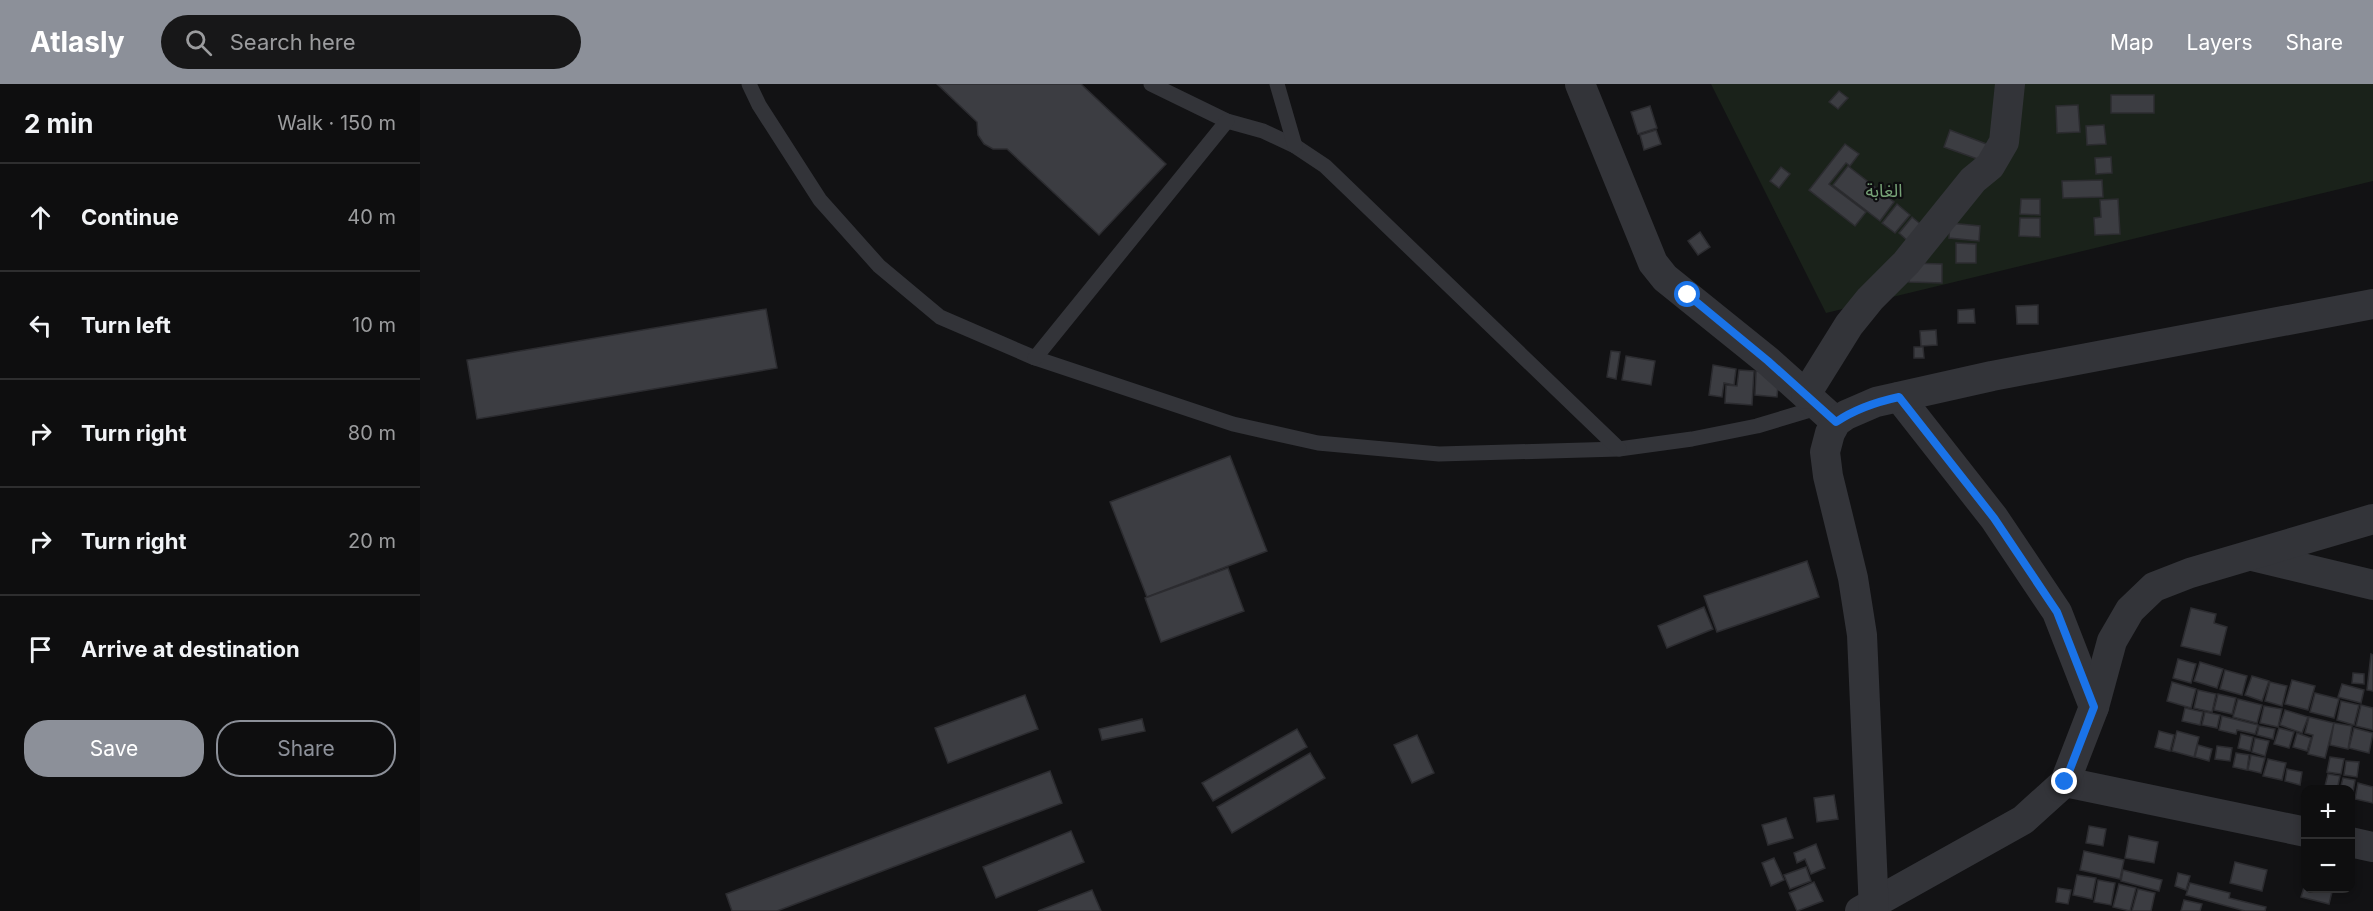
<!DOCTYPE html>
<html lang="en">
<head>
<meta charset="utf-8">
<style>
	body { margin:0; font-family:Inter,"Noto Sans Arabic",sans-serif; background:#171718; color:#f1f3f6 }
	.controls { position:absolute; right:18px; bottom:18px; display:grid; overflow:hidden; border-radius:12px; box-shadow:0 3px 9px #0003 }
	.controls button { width:54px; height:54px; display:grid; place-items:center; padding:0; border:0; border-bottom:2px solid #2e2e2f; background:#0e0e0f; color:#f1f3f6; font:30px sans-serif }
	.stop { position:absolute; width:18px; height:18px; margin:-14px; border:4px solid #1a73e8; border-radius:50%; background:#fff }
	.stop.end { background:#1a73e8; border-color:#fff; box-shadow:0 2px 6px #0008 }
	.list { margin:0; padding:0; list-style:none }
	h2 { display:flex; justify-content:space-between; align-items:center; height:78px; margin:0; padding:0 24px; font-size:26px }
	h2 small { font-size:20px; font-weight:400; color:#9b9c9e }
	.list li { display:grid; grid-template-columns:39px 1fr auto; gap:18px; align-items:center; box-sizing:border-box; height:108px; padding:0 24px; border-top:2px solid #2e2e2f }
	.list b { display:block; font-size:22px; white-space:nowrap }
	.list em { font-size:20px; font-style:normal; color:#9b9c9e }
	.actions { display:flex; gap:12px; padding:18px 24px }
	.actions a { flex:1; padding:14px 0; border:2px solid #8c9099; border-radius:24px; text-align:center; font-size:21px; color:#8c9099 }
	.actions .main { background:#8c9099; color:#fff }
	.icon { flex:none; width:33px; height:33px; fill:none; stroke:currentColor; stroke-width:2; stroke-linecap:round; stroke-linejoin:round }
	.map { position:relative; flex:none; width:1953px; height:827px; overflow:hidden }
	header { display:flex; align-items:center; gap:36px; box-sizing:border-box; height:84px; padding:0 30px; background:#8c9099; color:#fff }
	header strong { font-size:28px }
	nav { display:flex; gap:33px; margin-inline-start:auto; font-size:21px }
	.search { width:420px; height:54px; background:#171718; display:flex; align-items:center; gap:15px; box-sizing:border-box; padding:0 21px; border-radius:33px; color:#9b9c9e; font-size:22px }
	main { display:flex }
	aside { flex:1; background:#0e0e0f }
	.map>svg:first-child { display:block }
</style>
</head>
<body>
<header>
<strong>Atlasly</strong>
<div class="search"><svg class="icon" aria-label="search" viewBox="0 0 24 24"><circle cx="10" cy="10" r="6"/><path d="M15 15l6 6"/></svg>Search here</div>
<nav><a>Map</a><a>Layers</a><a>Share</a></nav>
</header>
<main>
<aside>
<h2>2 min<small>Walk · 150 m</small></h2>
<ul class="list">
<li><svg class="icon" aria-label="ahead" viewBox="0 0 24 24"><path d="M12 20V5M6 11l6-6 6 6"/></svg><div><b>Continue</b></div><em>40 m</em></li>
<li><svg class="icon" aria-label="left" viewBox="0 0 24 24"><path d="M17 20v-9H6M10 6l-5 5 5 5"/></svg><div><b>Turn left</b></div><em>10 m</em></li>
<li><svg class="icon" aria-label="right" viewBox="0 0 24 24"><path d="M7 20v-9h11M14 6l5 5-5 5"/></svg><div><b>Turn right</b></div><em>80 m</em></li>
<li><svg class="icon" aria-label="right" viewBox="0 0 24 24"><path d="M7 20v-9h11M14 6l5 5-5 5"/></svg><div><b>Turn right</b></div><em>20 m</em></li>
<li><svg class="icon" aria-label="arrive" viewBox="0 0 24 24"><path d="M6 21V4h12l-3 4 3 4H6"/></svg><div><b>Arrive at destination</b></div></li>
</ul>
<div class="actions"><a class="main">Save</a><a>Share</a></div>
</aside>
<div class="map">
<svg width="1953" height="827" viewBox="0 0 1953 827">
	<rect width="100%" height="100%" fill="#121214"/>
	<polygon fill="#1a221a" points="1291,0 1953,0 1953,97 1406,229"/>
	<g fill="#3c3d42" stroke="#2c2c30" stroke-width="1.5">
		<polygon points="517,0 661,0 746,80 679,151 587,65 573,65 564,60 558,51 557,38"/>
		<polygon points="1419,7 1428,14 1418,25 1409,18"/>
		<rect x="1691" y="11" width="43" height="18"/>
		<polygon points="1658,21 1660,48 1637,49 1636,22"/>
		<polygon points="1230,22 1237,44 1218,50 1211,28"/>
		<polygon points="1684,41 1686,60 1667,61 1666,42"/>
		<polygon points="1236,46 1241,60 1224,66 1220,51"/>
		<polygon points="1530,46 1569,61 1563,77 1524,63"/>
		<polygon points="1425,60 1439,70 1430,82 1426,79 1409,100 1446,128 1435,142 1389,106"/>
		<polygon points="1691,73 1692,89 1676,90 1675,74"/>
		<polygon points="1428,82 1474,118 1460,137 1413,101"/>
		<polygon points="1361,83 1370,90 1359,104 1350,97"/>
		<polygon points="1682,96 1683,113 1643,114 1642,97"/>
		<polygon points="1601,115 1620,115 1620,131 1600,130"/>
		<polygon points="1698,115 1700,150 1675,151 1674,134 1681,133 1680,116"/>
		<polygon points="1477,120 1490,131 1475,149 1462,139"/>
		<polygon points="1492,133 1504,143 1490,159 1479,149"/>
		<polygon points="1600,134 1620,134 1620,153 1599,152"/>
		<polygon points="1530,139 1560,142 1559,157 1529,154"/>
		<polygon points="1280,148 1290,163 1278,171 1268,157"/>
		<polygon points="1536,159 1556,160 1556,179 1536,179"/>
		<polygon points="1490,179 1522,180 1522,199 1489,198"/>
		<polygon points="1618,221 1618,240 1597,240 1596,222"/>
		<polygon points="346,225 357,284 57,335 47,276"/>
		<polygon points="1554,225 1555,239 1538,239 1538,226"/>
		<polygon points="1516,246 1517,261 1501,262 1500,247"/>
		<polygon points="1494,263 1503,263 1504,274 1494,274"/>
		<polygon points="1191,267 1200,268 1196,295 1187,293"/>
		<polygon points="1206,272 1235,277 1231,301 1202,296"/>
		<polygon points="1293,281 1316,285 1314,301 1304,299 1302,313 1289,311"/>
		<polygon points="1319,286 1334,287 1332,321 1305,319 1306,301 1317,302"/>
		<polygon points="1336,287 1359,288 1357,313 1335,311"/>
		<polygon points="810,372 847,467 727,513 690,418"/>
		<polygon points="1387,477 1399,513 1297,548 1284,512"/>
		<polygon points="808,484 824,527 741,558 725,514"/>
		<polygon points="1284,523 1293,545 1247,564 1238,542"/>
		<polygon points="1771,524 1796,530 1794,539 1807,543 1800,571 1761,562"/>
		<polygon points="1951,570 1953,571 1953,607 1947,606"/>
		<polygon points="1758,575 1776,580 1771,599 1753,594"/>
		<polygon points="1780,578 1803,585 1797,604 1774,597"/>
		<polygon points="1805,586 1827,592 1822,611 1800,605"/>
		<polygon points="1933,589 1944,590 1944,600 1932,599"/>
		<polygon points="1832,592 1849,597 1842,617 1825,611"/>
		<polygon points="1872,596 1895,602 1888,626 1865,620"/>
		<polygon points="1752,598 1776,605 1771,624 1747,617"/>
		<polygon points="1850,598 1867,602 1862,622 1845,617"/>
		<polygon points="1922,600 1944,606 1941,619 1918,613"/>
		<polygon points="1778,606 1796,610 1792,628 1774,624"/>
		<polygon points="1895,609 1919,615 1914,634 1890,628"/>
		<polygon points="1798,610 1816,614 1812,630 1794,626"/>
		<polygon points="605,611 618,645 528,679 515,644"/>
		<polygon points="1818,615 1842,621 1837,639 1813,633"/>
		<polygon points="1921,617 1939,621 1934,641 1917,636"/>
		<polygon points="1941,621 1953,624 1953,646 1936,642"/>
		<polygon points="1844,622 1862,625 1858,643 1840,639"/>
		<polygon points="1765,624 1783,628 1780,641 1762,637"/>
		<polygon points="1865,626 1888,633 1882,649 1860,641"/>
		<polygon points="1785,628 1800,631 1797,644 1782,641"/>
		<polygon points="1802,632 1838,641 1835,650 1817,646 1816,650 1799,646"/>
		<polygon points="1889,633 1914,639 1905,674 1888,670 1893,651 1885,649"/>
		<polygon points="722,635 725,647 682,656 679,645"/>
		<polygon points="1914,639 1932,642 1928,665 1910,661"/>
		<polygon points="1839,642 1855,645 1853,655 1837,651"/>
		<polygon points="1859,644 1874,648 1869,664 1854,660"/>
		<polygon points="1934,644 1953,649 1949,669 1929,664"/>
		<polygon points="877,645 887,663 793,717 782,699"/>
		<polygon points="1739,647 1754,651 1750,667 1735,663"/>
		<polygon points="1757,647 1779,653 1774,673 1752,667"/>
		<polygon points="1877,649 1891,654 1887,667 1873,663"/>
		<polygon points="1821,650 1833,653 1830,667 1818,664"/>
		<polygon points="997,651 1014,689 992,699 974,661"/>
		<polygon points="1835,654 1849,657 1845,672 1832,668"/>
		<polygon points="1778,661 1792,665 1789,677 1775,673"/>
		<polygon points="1797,662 1812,664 1810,677 1795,675"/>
		<polygon points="890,669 905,694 812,749 797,723"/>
		<polygon points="1816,669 1829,671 1827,686 1813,683"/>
		<polygon points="1831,671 1845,674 1841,689 1828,686"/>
		<polygon points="1910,673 1924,675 1921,690 1907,688"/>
		<polygon points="1848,675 1866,679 1862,696 1843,692"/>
		<polygon points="1926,677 1939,678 1937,693 1924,691"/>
		<polygon points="1867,685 1882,688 1880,701 1865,697"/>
		<polygon points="630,687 642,719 357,827 312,827 306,810"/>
		<polygon points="1908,690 1920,692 1917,706 1904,706"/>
		<polygon points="1923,694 1935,696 1932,714 1930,706 1920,706"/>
		<polygon points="1938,699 1953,703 1953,719 1935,715"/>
		<polygon points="1414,711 1418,735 1397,738 1394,714"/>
		<polygon points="1366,734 1373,754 1348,761 1342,741"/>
		<polygon points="1669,742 1686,745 1683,762 1666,759"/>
		<polygon points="651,747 664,778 576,814 563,783"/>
		<polygon points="1709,752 1738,758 1734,779 1705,774"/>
		<polygon points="1396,760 1405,784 1391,790 1385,775 1377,779 1374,769"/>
		<polygon points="1664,767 1704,776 1700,795 1660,786"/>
		<polygon points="1354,774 1364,796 1351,802 1342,779"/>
		<polygon points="1815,778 1847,786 1842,807 1810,799"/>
		<polygon points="1386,783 1391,797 1370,805 1364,791"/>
		<polygon points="1703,786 1742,796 1739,807 1701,797"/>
		<polygon points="1758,789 1770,792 1766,806 1755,802"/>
		<polygon points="1657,791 1676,794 1672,815 1653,811"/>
		<polygon points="1678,796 1695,799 1691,821 1674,818"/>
		<polygon points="1886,797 1886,804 1913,804 1909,820 1881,813"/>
		<polygon points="1394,798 1403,817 1377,827 1369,809"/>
		<polygon points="1770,799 1810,809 1809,814 1846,823 1845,827 1825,827 1766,811"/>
		<polygon points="1699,800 1716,804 1710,827 1693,823"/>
		<polygon points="1638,804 1651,806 1648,820 1636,818"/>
		<polygon points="1718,805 1735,809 1731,827 1712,827"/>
		<polygon points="672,806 681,827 618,827"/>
		<polygon points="1764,816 1782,820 1780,827 1761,827"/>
	</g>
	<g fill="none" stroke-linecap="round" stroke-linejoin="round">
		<g stroke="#333439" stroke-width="15">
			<polyline points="329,0 339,21 400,116 459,182 520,233 615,274 813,340 898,359 1019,370 1199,365 1272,355 1337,342 1400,323"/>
			<polyline points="731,0 807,37 843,47 875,62 905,82 1199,365"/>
			<polyline points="857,0 875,62"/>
			<polyline points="615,274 807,37"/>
		</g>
		<g stroke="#333439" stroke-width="30">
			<polyline points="1160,0 1233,179 1245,194 1348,277 1416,338"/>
			<polyline points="1386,310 1429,241 1450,215 1486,179 1553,96 1570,82 1584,58 1590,0"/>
			<polyline points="1479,313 1574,434 1637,528 1674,623"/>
			<polyline points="1832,472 1953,501"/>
			<polyline points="1645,698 1886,748"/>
			<polyline points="1930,758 1953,763"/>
			<polyline points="1440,827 1603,736 1645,698 1674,623 1692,557 1710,526 1734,503 1770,489 1953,435"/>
			<polyline points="1454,827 1442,551 1433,494 1408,392 1405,368 1410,349 1416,338 1426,331 1456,318 1572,292 1953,220"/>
		</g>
	</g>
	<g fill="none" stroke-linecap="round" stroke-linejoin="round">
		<path stroke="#1a73e8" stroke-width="8" d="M 1268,211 L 1348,277 L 1416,338 C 1435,325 1456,318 1479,313 L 1574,434 L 1637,528 L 1674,623 L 1645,698"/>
	</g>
	<g text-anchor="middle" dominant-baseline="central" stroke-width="4.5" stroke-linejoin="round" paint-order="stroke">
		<g font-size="18" fill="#77a377" stroke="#0d0d0f">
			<text x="1464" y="106">الغابة</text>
		</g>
	</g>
</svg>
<div class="controls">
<button>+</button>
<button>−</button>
</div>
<div class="stop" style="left:1268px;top:211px"></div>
<div class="stop end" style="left:1645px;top:698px"></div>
</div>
</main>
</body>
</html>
